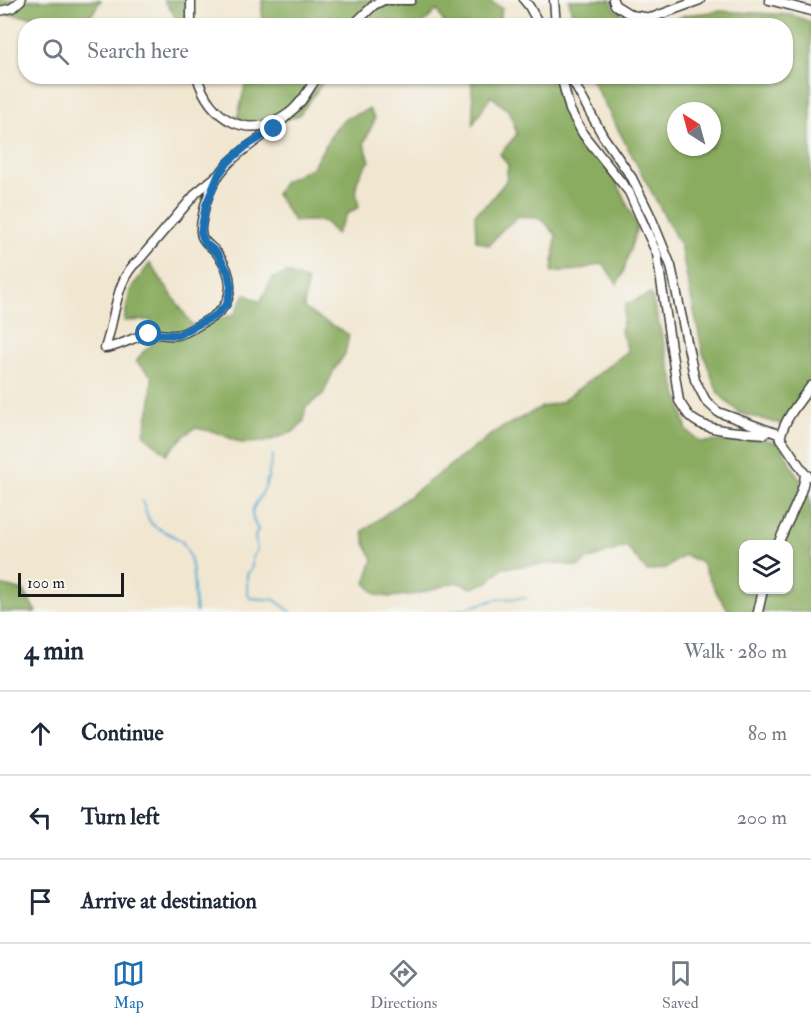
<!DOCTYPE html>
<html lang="en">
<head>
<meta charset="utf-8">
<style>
	body { margin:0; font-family:"IM FELL Double Pica",serif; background:#f6f6f7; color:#1f2937 }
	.controls { position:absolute; right:18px; bottom:18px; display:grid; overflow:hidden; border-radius:12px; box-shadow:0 2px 4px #0004 }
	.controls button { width:54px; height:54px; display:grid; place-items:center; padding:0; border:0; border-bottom:2px solid #e0e1e3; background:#fff; color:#1f2937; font:30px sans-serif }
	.compass { position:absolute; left:667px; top:102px; width:54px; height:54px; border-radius:50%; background:#fff; box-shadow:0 2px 4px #0004; rotate:324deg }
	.scale { position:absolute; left:18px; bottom:15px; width:106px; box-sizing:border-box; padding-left:6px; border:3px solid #1c1c1c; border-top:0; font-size:16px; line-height:21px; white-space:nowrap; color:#1c1c1c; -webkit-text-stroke:4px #f6f6f2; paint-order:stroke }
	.stop { position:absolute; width:18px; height:18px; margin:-14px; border:4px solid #1f6fb2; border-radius:50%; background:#fff }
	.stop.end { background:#1f6fb2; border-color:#fff; box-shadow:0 2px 6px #0008 }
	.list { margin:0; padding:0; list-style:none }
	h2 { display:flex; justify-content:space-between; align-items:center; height:78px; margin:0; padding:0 24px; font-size:26px }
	h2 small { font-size:20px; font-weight:400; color:#747a83 }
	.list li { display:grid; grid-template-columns:39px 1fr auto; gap:18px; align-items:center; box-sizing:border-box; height:84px; padding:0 24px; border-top:2px solid #e0e1e3 }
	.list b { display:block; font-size:22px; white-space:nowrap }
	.list em { font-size:20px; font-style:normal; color:#747a83 }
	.icon { flex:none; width:33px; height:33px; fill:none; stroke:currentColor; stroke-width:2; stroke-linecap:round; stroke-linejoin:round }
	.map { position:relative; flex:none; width:811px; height:612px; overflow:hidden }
	.search { position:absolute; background:#fff; box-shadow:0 2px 4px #0004; left:18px; right:18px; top:18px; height:66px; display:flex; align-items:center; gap:15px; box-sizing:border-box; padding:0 21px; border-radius:24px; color:#747a83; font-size:22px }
	.sheet { height:330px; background:#fff }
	nav { display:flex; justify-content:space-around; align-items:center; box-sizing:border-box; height:84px; border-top:2px solid #e0e1e3; background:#fff; font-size:16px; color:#747a83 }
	nav a { display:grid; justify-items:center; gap:3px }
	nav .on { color:#1f6fb2 }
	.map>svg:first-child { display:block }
</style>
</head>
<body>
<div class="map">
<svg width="811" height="612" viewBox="0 0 811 612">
	<rect width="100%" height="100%" fill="#f6f6f2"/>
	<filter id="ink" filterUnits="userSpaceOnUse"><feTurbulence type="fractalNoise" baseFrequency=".0167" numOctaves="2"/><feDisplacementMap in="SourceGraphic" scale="12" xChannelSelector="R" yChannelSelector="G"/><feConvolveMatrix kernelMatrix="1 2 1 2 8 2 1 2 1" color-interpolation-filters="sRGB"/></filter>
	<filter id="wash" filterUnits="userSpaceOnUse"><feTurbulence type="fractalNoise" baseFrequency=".008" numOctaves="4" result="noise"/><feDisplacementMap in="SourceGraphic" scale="24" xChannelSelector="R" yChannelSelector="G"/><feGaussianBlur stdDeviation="1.35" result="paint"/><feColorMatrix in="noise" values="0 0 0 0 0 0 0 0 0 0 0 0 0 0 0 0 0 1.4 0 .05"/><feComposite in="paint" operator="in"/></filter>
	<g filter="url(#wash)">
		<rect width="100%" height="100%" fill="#f1e7d1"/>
		<g fill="#8aac60" stroke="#53643e" stroke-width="1.5" fill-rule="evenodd">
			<polygon points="0,0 101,0 85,25 77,25 56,19 0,14"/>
			<polygon points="164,0 190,0 189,25 172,25 175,16"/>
			<polygon points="262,0 487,0 502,8 499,25 452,25 444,23 437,10 422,25 398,25 385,18 371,25 362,25 262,26"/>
			<polygon points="569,0 611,0 615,10 643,25 574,25"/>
			<path d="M 720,11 L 792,15 L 811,22 L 811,388 L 784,425 L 739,413 L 718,393 L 703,353 L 680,245 L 590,77 L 786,76 L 786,26 L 663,25 L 685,15 ZM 676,111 L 712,111 L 712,147 L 676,147 Z"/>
			<polygon points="247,77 327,77 299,115 266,127 236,124"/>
			<polygon points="471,77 559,77 567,119 578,145 611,169 637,227 622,276 617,284 603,263 579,270 552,272 556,235 542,219 519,216 502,230 489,245 476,240 475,214 489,202 506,181 508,165 500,154 517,134 509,111 491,96 473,124 473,103"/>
			<path d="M 369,109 L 375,119 L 364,143 L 370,161 C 355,178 354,185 359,207 L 347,214 L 336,234 L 324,221 L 294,221 L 276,194 L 284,181 L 312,168 L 335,129 L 345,119 Z"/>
			<path d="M 150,263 L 192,325 L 234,315 L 245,294 L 260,302 L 273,278 L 288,273 L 307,281 L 304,308 C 317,319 334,325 349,335 L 345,354 L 334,370 L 323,394 L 305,408 L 304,421 L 293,432 L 265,442 L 241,443 L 216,432 L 195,428 L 184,436 L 167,454 L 144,435 L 151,401 L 152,376 L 136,362 L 143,352 L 157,340 L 150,320 L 124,321 L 130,290 Z"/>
			<path d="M 651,294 L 687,431 L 701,442 L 764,439 L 780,444 L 811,501 L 811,612 L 730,612 L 718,595 L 701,562 L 684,555 L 667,568 L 647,571 L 626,546 L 587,560 L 578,567 L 557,563 L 502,568 L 488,582 L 472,588 L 456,582 L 417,594 L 390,597 L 377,595 L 365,583 L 373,559 L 365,543 L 363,531 L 496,431 L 542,407 L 561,402 L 628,351 L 621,332 L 626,304 ZM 744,544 L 788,544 L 788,590 L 744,590 Z"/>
			<polygon points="0,585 24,591 36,612 0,612"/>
		</g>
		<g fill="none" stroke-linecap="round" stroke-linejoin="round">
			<g stroke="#54aad0" stroke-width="2">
				<path d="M 273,455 C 270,465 269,477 265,487 C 257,507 245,507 258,530 L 255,536 L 257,550 L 252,558 L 252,568 L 247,574 L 247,594 L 250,598 L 275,600 L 291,612"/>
				<path d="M 142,501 C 145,507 147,518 151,523 C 159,532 176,534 183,543 C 197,562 192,590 196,612"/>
				<polyline points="452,612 498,599 526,598"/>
			</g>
		</g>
	</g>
	<g filter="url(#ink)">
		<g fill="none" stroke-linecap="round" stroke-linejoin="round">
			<defs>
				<g id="minor">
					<polyline points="387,0 411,0"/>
					<polyline points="524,0 529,6 540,26"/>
					<polyline points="554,0 556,26"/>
					<polyline points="613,0 615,5 631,15 651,18 700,0"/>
					<polyline points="769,0 811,11"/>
					<polyline points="0,11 12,8 21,0"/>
					<polyline points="191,26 191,0"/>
					<polyline points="352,26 374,5 384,0"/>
					<path d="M 197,76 C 209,120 250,143 289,113 C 302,104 309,88 318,76"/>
					<path d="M 561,76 L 570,110 L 583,134 L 629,192 L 657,254 L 679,401 C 684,408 687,416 694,420 C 710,432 746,432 765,434"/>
					<polyline points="570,76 603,136 632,178 651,217 671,266 695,380 706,401 718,412 778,434 805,474 811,477"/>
					<path d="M 219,174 L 197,192 L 139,260 C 115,278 115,321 105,348 C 119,347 134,336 149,334 C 158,333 167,336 176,335 C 187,334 200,324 209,319 C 236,304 235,276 217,253 C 212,246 202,243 201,232 C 200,225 204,212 205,205 C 220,153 257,147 290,113"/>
					<path d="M 780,438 C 785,418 799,402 811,386"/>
					<path d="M 778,544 C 786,524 804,493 805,474"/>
					<polyline points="758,612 763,590"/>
				</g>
			</defs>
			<use href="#minor" stroke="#3c3a37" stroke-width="11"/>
			<use href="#minor" stroke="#fff" stroke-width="8"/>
		</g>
	</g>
	<g fill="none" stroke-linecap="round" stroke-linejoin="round" filter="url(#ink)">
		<polyline stroke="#1f6fb2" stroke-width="8" points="149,334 178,335 216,315 227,304 231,287 228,272 217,253 205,243 201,232 206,205 219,174 228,162 246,146 274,129"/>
	</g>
</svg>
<div class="controls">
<button><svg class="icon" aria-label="layers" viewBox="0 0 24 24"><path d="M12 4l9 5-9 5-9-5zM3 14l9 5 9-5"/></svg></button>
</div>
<svg class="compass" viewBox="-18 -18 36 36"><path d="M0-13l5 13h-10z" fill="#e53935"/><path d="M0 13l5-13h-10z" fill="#747a83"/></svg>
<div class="scale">100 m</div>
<div class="stop" style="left:149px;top:334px"></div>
<div class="stop end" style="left:274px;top:129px"></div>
<div class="search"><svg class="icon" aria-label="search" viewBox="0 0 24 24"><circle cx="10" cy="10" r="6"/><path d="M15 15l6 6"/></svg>Search here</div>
</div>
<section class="sheet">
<h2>4 min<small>Walk · 280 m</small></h2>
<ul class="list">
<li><svg class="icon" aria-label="ahead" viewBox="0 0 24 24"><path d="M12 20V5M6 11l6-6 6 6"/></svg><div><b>Continue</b></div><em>80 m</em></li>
<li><svg class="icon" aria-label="left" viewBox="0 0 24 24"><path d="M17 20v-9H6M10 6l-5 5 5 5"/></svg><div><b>Turn left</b></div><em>200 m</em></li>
<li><svg class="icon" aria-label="arrive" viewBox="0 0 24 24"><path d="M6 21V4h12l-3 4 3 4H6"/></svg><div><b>Arrive at destination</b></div></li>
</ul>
</section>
<nav>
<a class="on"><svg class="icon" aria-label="map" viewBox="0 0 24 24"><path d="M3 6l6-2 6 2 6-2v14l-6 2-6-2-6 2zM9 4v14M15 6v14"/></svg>Map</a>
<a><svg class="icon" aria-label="directions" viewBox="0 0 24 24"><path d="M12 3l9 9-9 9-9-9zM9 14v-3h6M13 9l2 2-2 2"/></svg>Directions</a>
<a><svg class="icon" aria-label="saved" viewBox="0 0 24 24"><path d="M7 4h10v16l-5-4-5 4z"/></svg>Saved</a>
</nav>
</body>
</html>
